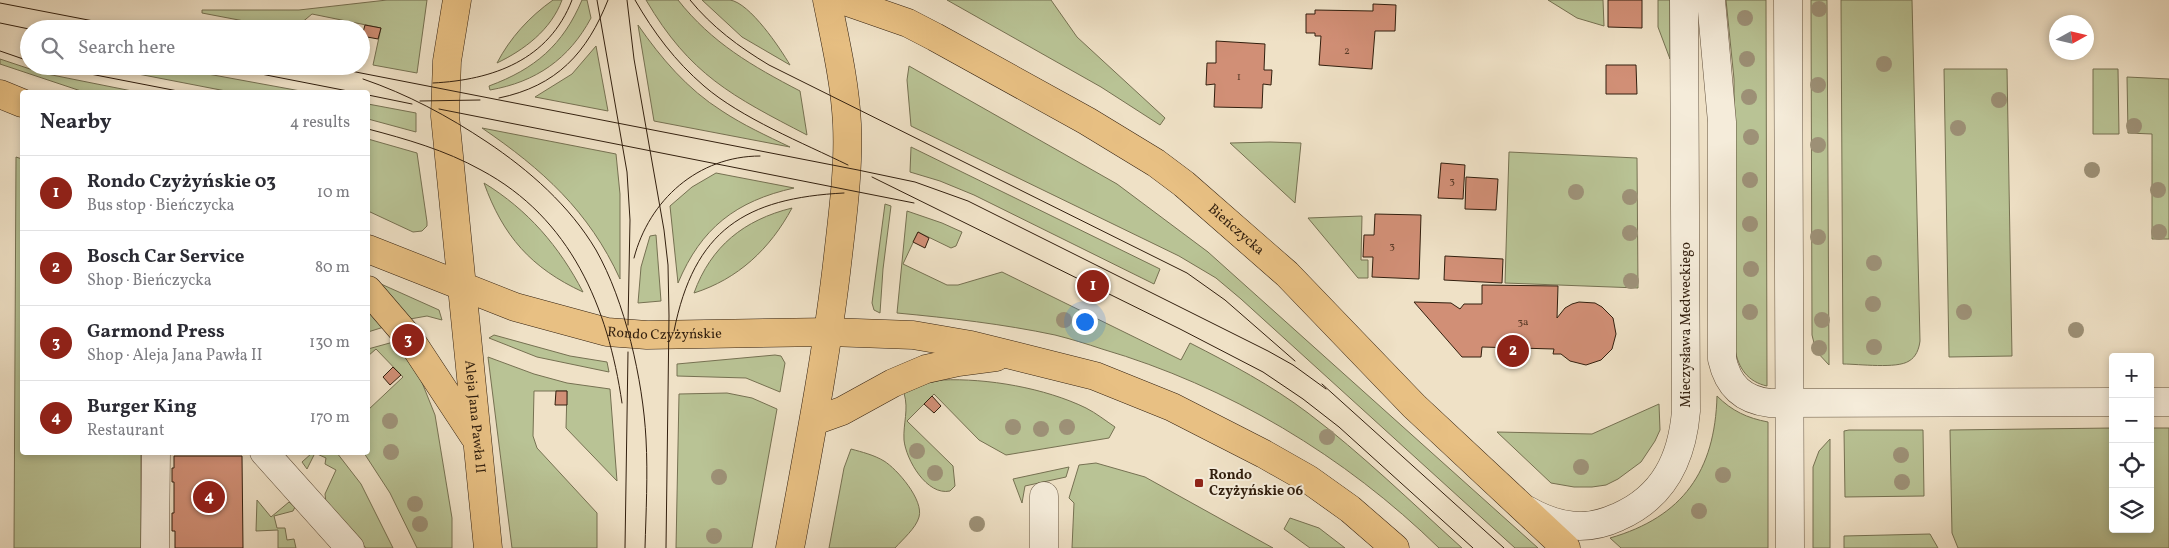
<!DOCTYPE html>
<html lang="en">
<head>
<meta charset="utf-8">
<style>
	body { margin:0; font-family:Vollkorn,serif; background:#f7f7f7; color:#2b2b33 }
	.controls { position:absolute; right:15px; bottom:15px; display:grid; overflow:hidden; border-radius:5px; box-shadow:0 2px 8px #0003 }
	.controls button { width:45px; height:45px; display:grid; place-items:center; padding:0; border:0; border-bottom:1px solid #e1e1e2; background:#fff; color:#2b2b33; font:25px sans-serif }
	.compass { position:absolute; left:2049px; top:15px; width:45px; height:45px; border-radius:50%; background:#fff; box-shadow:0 2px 8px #0003; rotate:82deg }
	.you { position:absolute; left:1084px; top:321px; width:18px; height:18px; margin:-12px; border:4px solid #fff; border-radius:50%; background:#1a73e8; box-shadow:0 0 0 8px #1a73e833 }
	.badge { display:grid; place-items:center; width:32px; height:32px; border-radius:50%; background:#8f2418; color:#fff; font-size:16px; font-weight:700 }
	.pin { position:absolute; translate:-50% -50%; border:2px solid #fff; box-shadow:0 1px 5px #0006 }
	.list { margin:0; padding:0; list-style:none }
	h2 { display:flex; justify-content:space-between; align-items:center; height:65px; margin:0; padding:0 20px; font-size:21px }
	h2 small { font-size:16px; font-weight:400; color:#7c7c81 }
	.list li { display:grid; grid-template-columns:32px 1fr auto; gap:15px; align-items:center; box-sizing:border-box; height:75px; padding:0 20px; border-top:1px solid #e1e1e2 }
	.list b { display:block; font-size:19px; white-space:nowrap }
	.list p { margin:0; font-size:16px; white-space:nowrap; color:#7c7c81 }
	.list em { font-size:16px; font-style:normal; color:#7c7c81 }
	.icon { flex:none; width:28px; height:28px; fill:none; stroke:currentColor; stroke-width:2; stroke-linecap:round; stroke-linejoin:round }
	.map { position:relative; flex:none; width:2169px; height:548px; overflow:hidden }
	.search { position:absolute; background:#fff; box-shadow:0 2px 8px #0003; left:20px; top:20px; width:350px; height:55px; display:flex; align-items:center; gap:12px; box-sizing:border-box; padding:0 18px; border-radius:28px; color:#7c7c81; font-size:19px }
	.panel { position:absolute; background:#fff; box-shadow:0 2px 8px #0003; left:20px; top:90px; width:350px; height:365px; border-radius:5px }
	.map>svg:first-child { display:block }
</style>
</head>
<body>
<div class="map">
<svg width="2169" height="548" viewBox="0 0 2169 548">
	<rect width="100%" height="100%" fill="#efe1c6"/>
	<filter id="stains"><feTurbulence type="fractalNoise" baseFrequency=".004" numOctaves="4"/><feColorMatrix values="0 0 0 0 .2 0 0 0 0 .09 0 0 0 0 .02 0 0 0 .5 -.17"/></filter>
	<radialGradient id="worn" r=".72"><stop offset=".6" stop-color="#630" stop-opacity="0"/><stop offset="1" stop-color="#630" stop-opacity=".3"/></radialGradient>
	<g fill="#b9c395" stroke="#767152">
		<polygon points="387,0 427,0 417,73 373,65 381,28 312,14 294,29 286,29 202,13 202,10 299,10"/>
		<path d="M 553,0 L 562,0 C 551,30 524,50 497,63 C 510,38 529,17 553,0 Z"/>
		<path d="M 582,0 L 587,0 L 591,18 C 569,59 536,82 490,90 L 489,86 C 535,69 563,45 582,0 Z"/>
		<path d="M 646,0 L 678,0 C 712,43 752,66 800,91 L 807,135 C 732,96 690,75 646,0 Z"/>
		<path d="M 702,0 C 711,0 721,0 730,0 C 750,3 780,48 790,65 L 742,37 Z"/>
		<polygon points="947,0 1051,0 1077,37 1165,118 1160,125 1101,87"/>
		<polygon points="1548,0 1603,0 1604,26 1577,18"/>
		<polygon points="1658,0 1670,0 1670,59 1658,27"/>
		<path d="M 1726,0 L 1766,0 L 1767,386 C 1748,382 1738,368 1735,349 L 1734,79 Z"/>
		<polygon points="1811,0 1827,0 1829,365 1816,351 1812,335"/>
		<path d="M 1841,0 L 1912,0 L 1920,341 C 1919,349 1916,357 1909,361 C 1897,369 1859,364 1843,364 Z"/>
		<path d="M 638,25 C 661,58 687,89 722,111 C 743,125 767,136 790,147 L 654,121 Z"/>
		<polygon points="596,46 608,111 535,97 572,74"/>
		<polygon points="0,59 42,73 137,92 84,92 0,64"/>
		<polygon points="107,66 164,66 306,92 231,92 107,68"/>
		<polygon points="909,66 1117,184 1208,252 1538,548 1515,548 1241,299 1216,278 1179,256 911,126 907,80"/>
		<polygon points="1944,69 2007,69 2012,356 1949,357"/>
		<polygon points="2093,69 2118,69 2119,134 2093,134"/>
		<polygon points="2127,77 2169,79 2169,239 2152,239 2152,134 2128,133"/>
		<polygon points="368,104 416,113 416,132 368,119"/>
		<path d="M 482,128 L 616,154 L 620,194 L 620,279 C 589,211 542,169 482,128 Z"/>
		<polygon points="368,139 417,153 427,222 427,226 422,231 413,232 368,211"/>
		<polygon points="1270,142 1301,143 1295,203 1230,143"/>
		<polygon points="911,147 1160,269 1154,284 974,195 940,181 910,172"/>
		<polygon points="1509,152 1637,158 1638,288 1505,283"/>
		<polygon points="16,157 22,159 22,452 141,453 141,548 14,548"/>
		<path d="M 716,173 L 794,188 C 736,201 701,228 678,283 L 670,206 L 692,187 Z"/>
		<path d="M 484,183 C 528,210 559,246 583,292 C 531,268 503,236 484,183 Z"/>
		<polygon points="885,204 891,206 883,269 880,313 874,310 872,303"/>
		<path d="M 792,208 C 770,249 738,279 694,293 C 711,246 744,220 792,208 Z"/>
		<path d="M 907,211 L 942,223 L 962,232 L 956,246 L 951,248 L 918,232 L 903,264 L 947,285 L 958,285 L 1002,272 L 1181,360 L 1190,343 C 1231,364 1271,385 1308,413 C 1362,454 1411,502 1462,548 L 1439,548 C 1345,456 1228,386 1102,349 C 1087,344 1071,339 1055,335 C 1003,324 950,318 897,313 Z"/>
		<polygon points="1362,216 1361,260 1368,260 1368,278 1358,278 1308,218"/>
		<polygon points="656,235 661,301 638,303 641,267 650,236"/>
		<polygon points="381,284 439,310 442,320 427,316 410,319"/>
		<polygon points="368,307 387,326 368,332"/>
		<polygon points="494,335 570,356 607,362 609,372 537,357 489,338"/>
		<polygon points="397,341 417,370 435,415 452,518 452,548 417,548 390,493 364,453 368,452 368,410 403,377 376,349 368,356 368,349"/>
		<polygon points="775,355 781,356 785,363 780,392 746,378 677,376 677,364"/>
		<polygon points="488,357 534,374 567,383 610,389 617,481 566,428 567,391 534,391 533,436 537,448 597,513 597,548 512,548"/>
		<path d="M 942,380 C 987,378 1045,388 1086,408 C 1096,413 1106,421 1115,427 L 1109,438 L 1006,455 L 979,440 L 934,394 L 907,421 L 953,466 L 955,486 L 950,491 C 927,496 906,460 904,440 C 903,423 909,410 904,393 L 928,383 Z"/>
		<polygon points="727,393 752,398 777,409 752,548 676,548 679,394"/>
		<path d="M 1717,396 C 1732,411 1747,418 1768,422 L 1768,548 L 1621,548 L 1610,538 C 1683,517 1715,471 1717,396 Z"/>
		<polygon points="1659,404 1660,430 1655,441 1641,462 1618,479 1606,485 1592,487 1574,487 1551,483 1497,432 1592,434"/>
		<polygon points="2113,428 2113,529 2150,529 2150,428 2169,428 2169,548 1958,548 1952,533 1950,430"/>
		<polygon points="1849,430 1923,430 1924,496 1845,497 1844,431"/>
		<polygon points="1830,439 1830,548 1813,548 1813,467 1819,451"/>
		<path d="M 851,449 C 862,452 874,455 884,461 C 897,469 924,500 919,517 C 916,528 903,539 895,548 L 829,548 L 844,468 Z"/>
		<polygon points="312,453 337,453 361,484 393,548 366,548 326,503 325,494 336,470 325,464 326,458 315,453 307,469 302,462"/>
		<polygon points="1096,463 1145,477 1273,548 1072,548 1074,503 1069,498 1079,465"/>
		<polygon points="1069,467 1066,477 1025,486 1022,503 1013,479"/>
		<polygon points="257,500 271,517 289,502 295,507 293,511 274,516 277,528 285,528 287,540 294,539 296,548 278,548 278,530 256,531"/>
		<polygon points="1290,518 1319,528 1345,548 1310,548 1284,529"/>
		<polygon points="1930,534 1938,548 1844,548 1844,536"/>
	</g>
	<g fill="#d18f76" stroke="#321f0e">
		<polygon points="1608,0 1642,0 1642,28 1608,27"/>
		<polygon points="1373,4 1396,5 1395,31 1375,31 1372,69 1319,65 1321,36 1315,36 1315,33 1306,33 1306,14 1315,14 1315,10 1373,11"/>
		<polygon points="365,25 381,28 378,39 362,36"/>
		<polygon points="1216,41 1265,44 1264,70 1272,70 1271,85 1263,84 1262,108 1214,107 1215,84 1206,85 1207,63 1216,63"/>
		<polygon points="1606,65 1636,65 1637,94 1606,94"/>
		<polygon points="1441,163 1465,165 1463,199 1438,198"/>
		<polygon points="1466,177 1498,179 1496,210 1465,209"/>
		<polygon points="1375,214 1421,215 1419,279 1372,277 1373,257 1363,257 1364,235 1374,235"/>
		<polygon points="918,232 929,238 925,248 913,242"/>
		<polygon points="1445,256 1503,259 1502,283 1444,280"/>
		<polygon points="1482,285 1558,286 1557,318 1565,308 1572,304 1579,302 1595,303 1602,307 1613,318 1616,334 1612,349 1601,360 1586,365 1570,361 1561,354 1553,354 1554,349 1482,347 1481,357 1462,357 1414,302 1451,303 1460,309 1464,304 1482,304"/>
		<polygon points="393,367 401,375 390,385 383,377"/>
		<polygon points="556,391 567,391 567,405 555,405"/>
		<polygon points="932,396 941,406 934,413 924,404"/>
		<polygon points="174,456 242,456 243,548 175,548 175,531 172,531 172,513 174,513 174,482 172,482 172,468 174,468"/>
	</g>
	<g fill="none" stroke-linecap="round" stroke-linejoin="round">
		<defs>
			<g id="minor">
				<path d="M 1711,0 L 1722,122 L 1722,359 C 1728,386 1743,400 1770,403 L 2113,402"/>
				<polyline points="1788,0 1790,548"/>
				<polyline points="2150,402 2169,402"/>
				<polyline points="264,452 350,548"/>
				<path d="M 1527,510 C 1557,527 1586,532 1618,517 C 1664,497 1682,459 1686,411 L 1684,0"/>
				<polyline points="155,548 156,452"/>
				<polyline points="1044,548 1044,496"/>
			</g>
			<g id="major">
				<path id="s1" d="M 457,0 L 447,61 L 445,116 L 488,548"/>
				<path id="s2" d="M 842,0 L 908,23 L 935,37 L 1087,121 L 1156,163 L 1184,184 L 1287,274 L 1414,406 L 1566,548"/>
				<polyline points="0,94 22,103"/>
				<path id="s3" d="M 368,249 L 515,307 L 607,332 L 647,335 L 829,332 L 913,335 L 971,345 L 1095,376 L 1172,407 L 1264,454 L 1308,479 L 1350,509 L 1395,548"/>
				<polyline points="368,290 410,339 474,436"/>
				<polyline points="814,421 842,411 893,383 926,369 958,362 996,357"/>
				<path d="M 790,548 C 808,451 827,354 838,256 C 843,212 849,168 847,124 C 845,82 835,40 827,0"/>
			</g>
		</defs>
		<use href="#minor" stroke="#61503c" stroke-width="29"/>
		<use href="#major" stroke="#321f0e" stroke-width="29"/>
		<use href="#minor" stroke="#f5ecda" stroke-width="28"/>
		<use href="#major" stroke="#e8c083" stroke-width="28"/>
		<g stroke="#321f0e" stroke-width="1">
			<polyline points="597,0 627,172 630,220 628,325"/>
			<polyline points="627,0 634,59 664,230 668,265 669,316 666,548"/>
			<path d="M 635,0 C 654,33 675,61 704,86 C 741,118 803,143 848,165"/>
			<path d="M 690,0 C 712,27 739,47 769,65 L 1187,273 L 1225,300 L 1295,361"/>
			<polyline points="0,3 135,29"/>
			<polyline points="0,23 29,29"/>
			<polyline points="0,51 29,61"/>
			<polyline points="49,66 183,92"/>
			<polyline points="220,66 353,92"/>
			<polyline points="325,66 858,170 915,182 968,201 1268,351 1293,365 1326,389"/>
			<path d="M 363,79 C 407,94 448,116 487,142 C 529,170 570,206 596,250 C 625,301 643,380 646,439 C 648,475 646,512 645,548"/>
			<path d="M 433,83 C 493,80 549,60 572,0"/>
			<polyline points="368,95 412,104"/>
			<path d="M 499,98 C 557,86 587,53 608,0"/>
			<polyline points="420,101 480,100"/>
			<polyline points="439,109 914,203"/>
			<path d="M 368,129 C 406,139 445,150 481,170 C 571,218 608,307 622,403"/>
			<polyline points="872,177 1180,329 1263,372 1303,399 1339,427 1473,548"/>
			<path d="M 634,258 C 649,200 698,156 760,156"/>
			<path d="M 674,331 C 694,230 745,198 844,193"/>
			<polyline points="1322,384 1504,548"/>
			<polyline points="625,548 628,352"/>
		</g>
	</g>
	<g fill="#9d9177">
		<circle cx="1819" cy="9" r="8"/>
		<circle cx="1745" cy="18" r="8"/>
		<circle cx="1747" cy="59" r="8"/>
		<circle cx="1884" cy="64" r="8"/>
		<circle cx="1818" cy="85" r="8"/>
		<circle cx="1749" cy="97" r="8"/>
		<circle cx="1999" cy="100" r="8"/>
		<circle cx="2134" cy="126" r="8"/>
		<circle cx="1958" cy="128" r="8"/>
		<circle cx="1751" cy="137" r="8"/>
		<circle cx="1818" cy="145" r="8"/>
		<circle cx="2092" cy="170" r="8"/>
		<circle cx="1750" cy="180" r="8"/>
		<circle cx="2158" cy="190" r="8"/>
		<circle cx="1576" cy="192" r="8"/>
		<circle cx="1630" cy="197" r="8"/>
		<circle cx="1750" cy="224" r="8"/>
		<circle cx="2159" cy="232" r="8"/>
		<circle cx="1630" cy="233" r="8"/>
		<circle cx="1818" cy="237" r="8"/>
		<circle cx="1874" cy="263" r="8"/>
		<circle cx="1751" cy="269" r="8"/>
		<circle cx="1631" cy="281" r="8"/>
		<circle cx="1873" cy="304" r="8"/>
		<circle cx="1750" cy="312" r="8"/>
		<circle cx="1964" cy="312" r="8"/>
		<circle cx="1064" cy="320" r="8"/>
		<circle cx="1822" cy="320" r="8"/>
		<circle cx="2076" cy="330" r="8"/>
		<circle cx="1874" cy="347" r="8"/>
		<circle cx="1819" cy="348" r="8"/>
		<circle cx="390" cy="421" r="8"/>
		<circle cx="1013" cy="427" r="8"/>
		<circle cx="1067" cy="427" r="8"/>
		<circle cx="1041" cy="429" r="8"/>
		<circle cx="1327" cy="437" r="8"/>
		<circle cx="917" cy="451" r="8"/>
		<circle cx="391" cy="452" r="8"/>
		<circle cx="1901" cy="455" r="8"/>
		<circle cx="1581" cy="467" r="8"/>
		<circle cx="935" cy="473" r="8"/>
		<circle cx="1723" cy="475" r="8"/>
		<circle cx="719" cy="477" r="8"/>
		<circle cx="1902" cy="482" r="8"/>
		<circle cx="415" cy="504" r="8"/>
		<circle cx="1699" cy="511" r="8"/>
		<circle cx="420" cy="524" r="8"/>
		<circle cx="977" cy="524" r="8"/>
		<circle cx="714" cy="536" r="8"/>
	</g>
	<rect fill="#8f2418" stroke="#f5ecda" stroke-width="2" x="1194" y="478" width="10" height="10" rx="2.5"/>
	<g text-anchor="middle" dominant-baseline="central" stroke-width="4" stroke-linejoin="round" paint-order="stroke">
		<g font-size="11" fill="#5a3b28">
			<text x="1347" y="51">2</text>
			<text x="1239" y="77">1</text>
			<text x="1452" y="181">3</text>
			<text x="1392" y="246">3</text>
			<text x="1523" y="322">3a</text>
		</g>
		<g font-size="14" fill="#321f0e" stroke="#f5ecda">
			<text stroke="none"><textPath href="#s2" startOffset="459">Bieńczycka</textPath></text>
			<text transform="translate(1686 325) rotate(-90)">Mieczysława Medweckiego</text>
			<text stroke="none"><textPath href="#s3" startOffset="311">Rondo Czyżyńskie</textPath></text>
			<text stroke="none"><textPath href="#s1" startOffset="419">Aleja Jana Pawła II</textPath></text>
		</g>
		<g font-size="14" font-weight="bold" fill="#321f0e" stroke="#f5ecda" text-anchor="start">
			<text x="1209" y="475">Rondo<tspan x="1209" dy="16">Czyżyńskie 06</tspan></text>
		</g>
	</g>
	<rect width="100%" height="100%" filter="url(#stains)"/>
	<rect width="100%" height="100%" fill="url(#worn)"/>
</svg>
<div class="controls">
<button>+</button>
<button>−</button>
<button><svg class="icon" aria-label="locate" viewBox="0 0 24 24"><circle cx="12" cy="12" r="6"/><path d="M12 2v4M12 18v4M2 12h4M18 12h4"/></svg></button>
<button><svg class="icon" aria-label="layers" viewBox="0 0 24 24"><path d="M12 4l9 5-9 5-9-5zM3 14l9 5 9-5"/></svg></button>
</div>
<svg class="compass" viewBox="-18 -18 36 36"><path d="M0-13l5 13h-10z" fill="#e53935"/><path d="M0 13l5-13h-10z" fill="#7c7c81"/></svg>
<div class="you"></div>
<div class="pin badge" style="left:1093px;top:286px">1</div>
<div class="pin badge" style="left:1513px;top:351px">2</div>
<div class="pin badge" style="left:408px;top:340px">3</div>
<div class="pin badge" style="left:209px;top:497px">4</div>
<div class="search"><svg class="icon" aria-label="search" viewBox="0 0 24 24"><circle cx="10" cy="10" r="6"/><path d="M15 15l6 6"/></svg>Search here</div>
<section class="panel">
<h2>Nearby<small>4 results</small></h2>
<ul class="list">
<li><span class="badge">1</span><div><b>Rondo Czyżyńskie 03</b><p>Bus stop · Bieńczycka</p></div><em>10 m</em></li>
<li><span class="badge">2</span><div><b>Bosch Car Service</b><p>Shop · Bieńczycka</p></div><em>80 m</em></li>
<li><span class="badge">3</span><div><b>Garmond Press</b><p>Shop · Aleja Jana Pawła II</p></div><em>130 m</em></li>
<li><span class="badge">4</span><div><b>Burger King</b><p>Restaurant</p></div><em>170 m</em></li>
</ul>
</section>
</div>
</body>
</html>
